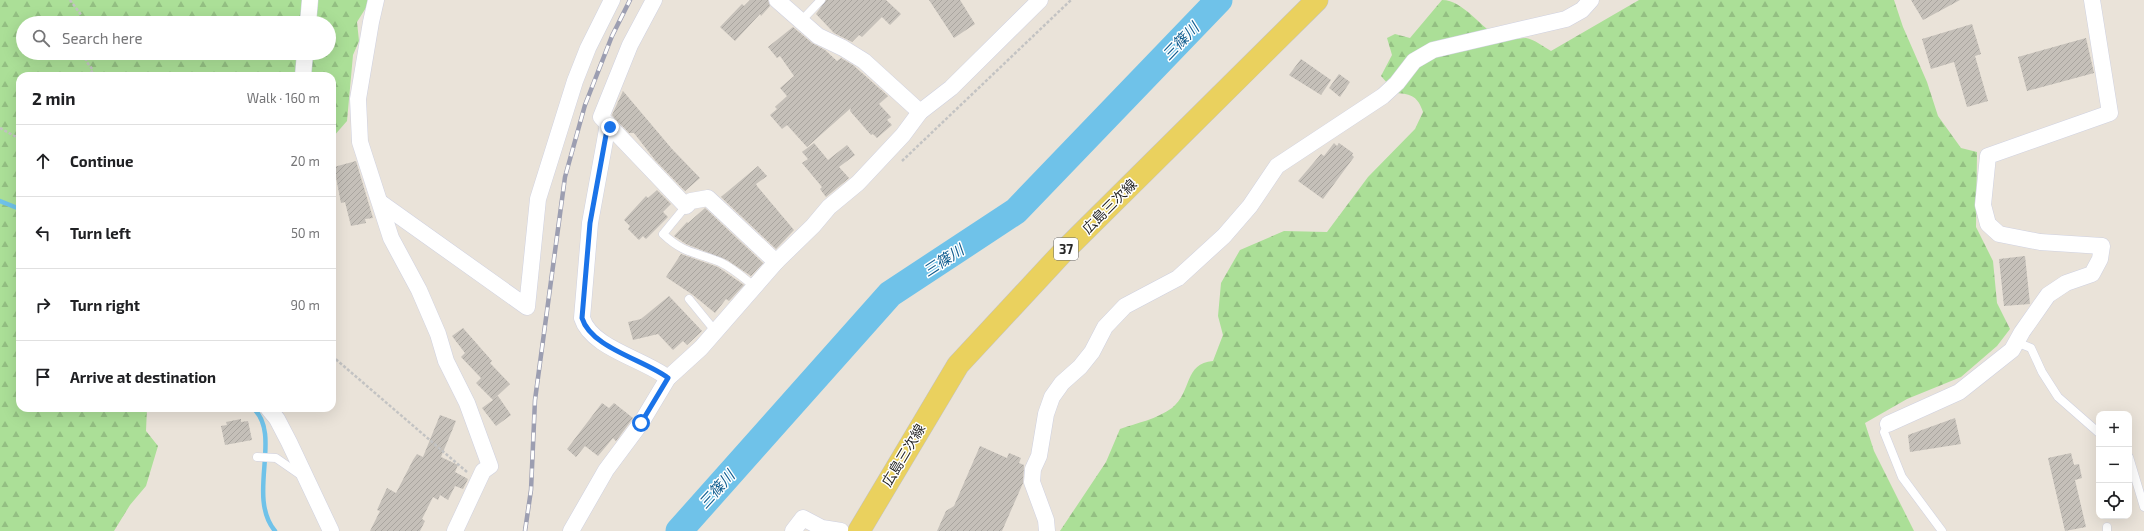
<!DOCTYPE html>
<html lang="en">
<head>
<meta charset="utf-8">
<style>
	body { margin:0; font-family:"Exo 2","Noto Sans JP",sans-serif; background:#f2f2f2; color:#202124 }
	.controls { position:absolute; right:12px; bottom:12px; display:grid; overflow:hidden; border-radius:8px; box-shadow:0 4px 16px #0002 }
	.controls button { width:36px; height:36px; display:grid; place-items:center; padding:0; border:0; border-bottom:1px solid #e0e0e0; background:#fff; color:#202124; font:20px sans-serif }
	.stop { position:absolute; width:12px; height:12px; margin:-9px; border:3px solid #1a73e8; border-radius:50%; background:#fff }
	.stop.end { background:#1a73e8; border-color:#fff; box-shadow:0 1px 4px #0008 }
	.list { margin:0; padding:0; list-style:none }
	h2 { display:flex; justify-content:space-between; align-items:center; height:52px; margin:0; padding:0 16px; font-size:17px }
	h2 small { font-size:13px; font-weight:400; color:#757577 }
	.list li { display:grid; grid-template-columns:26px 1fr auto; gap:12px; align-items:center; box-sizing:border-box; height:72px; padding:0 16px; border-top:1px solid #e0e0e0 }
	.list b { display:block; font-size:15px; white-space:nowrap }
	.list em { font-size:13px; font-style:normal; color:#757577 }
	.icon { flex:none; width:22px; height:22px; fill:none; stroke:currentColor; stroke-width:2; stroke-linecap:round; stroke-linejoin:round }
	.map { position:relative; flex:none; width:2144px; height:531px; overflow:hidden }
	.search { position:absolute; background:#fff; box-shadow:0 4px 16px #0002; left:16px; top:16px; width:320px; height:44px; display:flex; align-items:center; gap:10px; box-sizing:border-box; padding:0 14px; border-radius:22px; color:#757577; font-size:15px }
	.panel { position:absolute; background:#fff; box-shadow:0 4px 16px #0002; left:16px; top:72px; width:320px; height:340px; border-radius:12px }
	.map>svg:first-child { display:block }
</style>
</head>
<body>
<div class="map">
<svg width="2144" height="531" viewBox="0 0 2144 531">
	<defs>
		<pattern id="forest-firs" width="22" height="20" patternUnits="userSpaceOnUse"><rect width="22" height="20" fill="#abdf97"/><path d="M5 1l3.5 6h-7zM16 11l3.5 6h-7z" fill="#93bf82"/></pattern>
		<pattern id="building-hatch" width="6" height="6" patternUnits="userSpaceOnUse"><rect width="6" height="6" fill="#c5c0b9"/><path d="M-1 1l2-2M0 6l6-6M5 7l2-2" fill="none" stroke="#a9a59f"/></pattern>
	</defs>
	<rect width="100%" height="100%" fill="#eae3d9"/>
	<g fill="url(#forest-firs)" fill-rule="evenodd">
		<path d="M 0,0 L 368,0 L 367,6 L 357,22 L 359,41 L 353,55 L 347,121 L 333,137 L 332,147 L 332,76 L 20,76 L 20,408 L 147,408 L 146,431 L 158,446 L 146,486 L 130,505 L 114,531 L 0,531 ZM 23,23 L 329,23 L 329,53 L 23,53 Z"/>
		<path d="M 1442,0 C 1464,0 1482,30 1501,38 C 1508,41 1519,38 1526,38 C 1534,39 1544,47 1551,51 L 1639,0 L 1894,0 L 1903,27 L 1927,82 L 1938,116 L 1961,148 L 1977,152 L 1976,227 L 1993,261 L 1997,303 L 2010,329 L 1997,346 L 1961,377 L 1907,399 L 1865,423 L 1874,451 L 1914,531 L 1060,531 L 1106,462 L 1120,429 C 1137,423 1157,419 1172,408 C 1192,392 1184,363 1213,361 L 1223,335 L 1218,316 L 1221,283 L 1240,250 L 1284,231 L 1327,232 L 1368,177 L 1415,129 L 1423,112 C 1418,97 1412,94 1396,93 L 1381,76 L 1392,55 L 1387,38 L 1395,34 L 1410,38 Z"/>
	</g>
	<g fill="none" stroke-linecap="round" stroke-linejoin="round">
		<g stroke="#6fc2e9" stroke-width="4.5">
			<polyline points="0,201 20,209"/>
			<path d="M 253,408 C 283,435 246,496 275,531"/>
		</g>
		<polyline stroke="#6fc2e9" stroke-width="27" points="679,531 890,294 1016,211 1219,0"/>
	</g>
	<g fill="url(#building-hatch)">
		<polygon points="750,0 768,0 770,6 761,16 760,14 735,41 720,27 742,4 744,6"/>
		<polygon points="826,0 886,0 901,14 890,25 882,17 862,37 859,35 852,42 834,33 816,14"/>
		<polygon points="929,0 960,0 975,24 954,38"/>
		<polygon points="1911,0 1960,0 1923,20"/>
		<polygon points="1972,24 1981,54 1975,56 1988,101 1967,107 1954,62 1931,69 1922,39"/>
		<polygon points="793,27 812,43 825,50 837,61 841,58 853,65 888,96 879,104 891,117 887,120 892,125 877,138 873,134 871,135 850,111 851,108 807,147 787,125 782,129 770,115 777,109 775,107 787,96 780,88 794,76 780,56 777,58 768,47"/>
		<polygon points="2086,38 2094,73 2027,91 2018,57"/>
		<polygon points="1301,59 1331,80 1321,95 1289,75"/>
		<polygon points="1339,74 1350,82 1340,97 1329,88"/>
		<polygon points="623,91 672,149 700,178 685,191 655,160 634,133 629,133 612,115"/>
		<polygon points="814,143 828,160 847,145 855,155 839,167 849,178 826,197 820,189 822,187 802,163 808,159 802,152"/>
		<polygon points="1334,143 1337,146 1339,143 1353,153 1352,155 1354,157 1323,199 1298,181 1321,154 1324,156"/>
		<polygon points="356,161 373,218 365,219 366,223 351,226 345,202 341,203 334,167"/>
		<polygon points="758,166 767,176 756,184 757,186 794,230 776,249 721,197"/>
		<polygon points="657,190 671,204 663,212 668,217 646,239 643,236 639,240 628,229 630,226 624,220 646,196 648,198"/>
		<polygon points="705,208 763,263 751,276 727,260 686,244 674,236 687,222 688,223"/>
		<polygon points="681,254 718,267 744,285 729,301 726,299 715,313 693,295 666,277"/>
		<polygon points="2025,256 2030,304 2004,306 1999,259"/>
		<polygon points="669,296 702,331 687,345 683,341 673,350 658,334 633,340 628,322 641,319"/>
		<polygon points="463,328 492,361 490,363 510,384 494,399 498,396 511,415 496,426 482,408 493,400 476,383 481,378 461,357 465,353 452,336"/>
		<polygon points="602,403 609,408 614,403 633,418 616,441 613,438 598,456 585,446 576,457 567,449"/>
		<polygon points="440,415 456,421 441,457 458,465 455,472 468,479 463,489 455,486 448,500 440,495 438,500 433,497 422,519 425,521 420,531 370,531 380,511 377,510 387,488 396,493 413,460 417,454 423,457"/>
		<polygon points="1955,418 1961,444 1910,452 1908,435"/>
		<polygon points="241,419 241,422 248,421 252,440 225,445 221,426 227,425 226,422"/>
		<polygon points="980,446 1007,458 1009,453 1021,458 1019,463 1024,465 1023,483 1002,531 937,531 946,511 954,506"/>
		<polygon points="2071,453 2074,465 2079,464 2082,478 2075,480 2086,527 2065,531 2048,458"/>
	</g>
	<g fill="none" stroke-linecap="round" stroke-linejoin="round">
		<defs>
			<g id="service">
				<polyline points="802,20 821,0"/>
				<path d="M 686,206 L 663,234 C 684,254 696,252 720,262 C 733,268 744,278 755,287"/>
				<polyline points="689,299 716,332"/>
				<polyline points="2016,342 2031,348 2042,372 2058,397 2099,433"/>
				<polyline points="1888,424 1884,432 1902,477 1942,531"/>
				<polyline points="257,457 276,458 302,476"/>
				<polyline points="2129,457 2144,507"/>
				<polyline points="2107,527 2107,531"/>
			</g>
			<g id="minor">
				<polyline points="376,0 371,22 358,99 360,142 391,238 419,290 438,334 446,361 467,403 490,466 483,471 455,531"/>
				<polyline points="654,0 630,45 601,117 686,206 691,201 708,198 776,262"/>
				<polyline points="777,0 818,36 843,48 864,61 920,112"/>
				<polyline points="308,23 310,0"/>
				<polyline points="303,76 305,53"/>
				<path d="M 608,124 L 590,223 L 582,318 C 591,348 644,359 668,378"/>
				<polyline points="381,203 527,307 538,199 575,81 588,48 612,0"/>
				<polyline points="268,408 277,419 289,442 331,531"/>
				<polyline points="1888,424 1959,392 2012,350 2022,332 2048,295 2066,283 2092,274 2100,259 2102,246 2040,242 1999,234 1988,224 1983,205 1988,156 2110,113 2092,0"/>
				<polyline points="571,531 606,470 641,423 668,378 701,348 776,262 813,226 829,207 858,183 903,135 920,112 951,88 1040,0"/>
				<polyline points="793,531 803,518 822,528 841,531"/>
				<polyline points="1047,531 1046,520 1032,482 1033,469 1039,456 1046,414 1052,397 1062,383 1080,367 1092,352 1105,327 1125,306 1178,278 1224,236 1250,206 1277,166 1383,96 1397,83 1414,61 1433,50 1566,19 1582,10 1591,0"/>
			</g>
			<polyline id="primary" points="859,531 958,365 1063,252 1317,0"/>
		</defs>
		<use href="#service" stroke="#cfd1e0" stroke-width="9"/>
		<use href="#minor" stroke="#cfd1e0" stroke-width="17"/>
		<use href="#primary" stroke="#c3c3c3" stroke-width="23"/>
		<g stroke="#c3c3c3" stroke-width="2.5" stroke-dasharray="3 2" stroke-linecap="butt">
			<polyline points="70,0 82,16 82,23"/>
			<polyline points="86,53 86,61 93,70 88,76"/>
			<polyline points="0,128 20,139"/>
			<polyline points="902,161 1071,0"/>
			<polyline points="332,356 467,472"/>
		</g>
		<use href="#service" stroke="#fff" stroke-width="8"/>
		<use href="#minor" stroke="#fff" stroke-width="16"/>
		<use href="#primary" stroke="#ead15e" stroke-width="22"/>
		<defs>
			<polyline id="rail" points="525,531 531,490 535,400 565,177 585,105 612,36 630,0"/>
		</defs>
		<use href="#rail" stroke="#9c9eb1" stroke-width="4.5"/>
		<use href="#rail" stroke="#fff" stroke-width="3" stroke-dasharray="9" stroke-linecap="butt"/>
	</g>
	<g fill="none" stroke-linecap="round" stroke-linejoin="round">
		<path stroke="#1a73e8" stroke-width="5" d="M 610,127 L 608,124 L 590,223 L 582,318 C 591,348 645,360 668,378 L 641,423"/>
	</g>
	<g text-anchor="middle" dominant-baseline="central" stroke-width="3" stroke-linejoin="round" paint-order="stroke">
		<rect fill="#fff" stroke="#686868" stroke-width="1" x="1054" y="238" width="24" height="22" rx="3"/>
		<g font-size="13" font-weight="bold" fill="#272727">
			<text x="1066" y="249">37</text>
		</g>
		<g font-size="14" fill="#272727" stroke="#fff">
			<text transform="translate(1109 206) rotate(-45)">広島三次線</text>
			<text transform="translate(903 455) rotate(-59)">広島三次線</text>
		</g>
		<g font-size="15" font-style="italic" fill="#125e90" stroke="#fff">
			<text transform="translate(1180 41) rotate(-46)">三篠川</text>
			<text transform="translate(943 260) rotate(-33)">三篠川</text>
			<text transform="translate(716 489) rotate(-48)">三篠川</text>
		</g>
	</g>
</svg>
<div class="controls">
<button>+</button>
<button>−</button>
<button><svg class="icon" aria-label="locate" viewBox="0 0 24 24"><circle cx="12" cy="12" r="6"/><path d="M12 2v4M12 18v4M2 12h4M18 12h4"/></svg></button>
</div>
<div class="stop" style="left:641px;top:423px"></div>
<div class="stop end" style="left:610px;top:127px"></div>
<div class="search"><svg class="icon" aria-label="search" viewBox="0 0 24 24"><circle cx="10" cy="10" r="6"/><path d="M15 15l6 6"/></svg>Search here</div>
<section class="panel">
<h2>2 min<small>Walk · 160 m</small></h2>
<ul class="list">
<li><svg class="icon" aria-label="ahead" viewBox="0 0 24 24"><path d="M12 20V5M6 11l6-6 6 6"/></svg><div><b>Continue</b></div><em>20 m</em></li>
<li><svg class="icon" aria-label="left" viewBox="0 0 24 24"><path d="M17 20v-9H6M10 6l-5 5 5 5"/></svg><div><b>Turn left</b></div><em>50 m</em></li>
<li><svg class="icon" aria-label="right" viewBox="0 0 24 24"><path d="M7 20v-9h11M14 6l5 5-5 5"/></svg><div><b>Turn right</b></div><em>90 m</em></li>
<li><svg class="icon" aria-label="arrive" viewBox="0 0 24 24"><path d="M6 21V4h12l-3 4 3 4H6"/></svg><div><b>Arrive at destination</b></div></li>
</ul>
</section>
</div>
</body>
</html>
